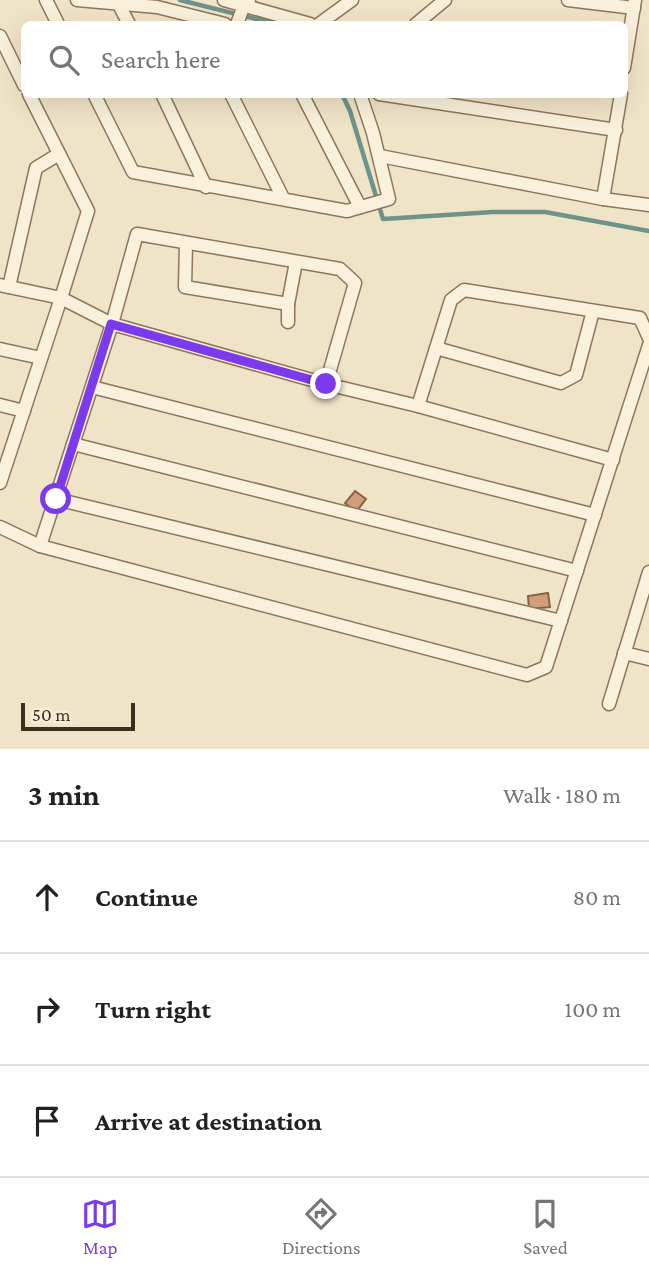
<!DOCTYPE html>
<html lang="en">
<head>
<meta charset="utf-8">
<style>
	body { margin:0; font-family:"Crimson Pro",serif; background:#f2f2f2; color:#202124 }
	.scale { position:absolute; left:21px; bottom:18px; width:114px; box-sizing:border-box; padding-left:7px; border:4px solid #3d2e20; border-top:0; font-size:19px; line-height:24px; white-space:nowrap; color:#3d2e20; -webkit-text-stroke:5px #f7eed8; paint-order:stroke }
	.stop { position:absolute; width:21px; height:21px; margin:-16px; border:5px solid #7c3aed; border-radius:50%; background:#fff }
	.stop.end { background:#7c3aed; border-color:#fff; box-shadow:0 2px 7px #0008 }
	.list { margin:0; padding:0; list-style:none }
	h2 { display:flex; justify-content:space-between; align-items:center; height:91px; margin:0; padding:0 28px; font-size:30px }
	h2 small { font-size:23px; font-weight:400; color:#757577 }
	.list li { display:grid; grid-template-columns:46px 1fr auto; gap:21px; align-items:center; box-sizing:border-box; height:112px; padding:0 28px; border-top:2px solid #e0e0e0 }
	.list b { display:block; font-size:26px; white-space:nowrap }
	.list em { font-size:23px; font-style:normal; color:#757577 }
	.icon { flex:none; width:38px; height:38px; fill:none; stroke:currentColor; stroke-width:2; stroke-linecap:round; stroke-linejoin:round }
	.map { position:relative; flex:none; width:649px; height:749px; overflow:hidden }
	.search { position:absolute; background:#fff; box-shadow:0 7px 28px #0002; left:21px; right:21px; top:21px; height:77px; display:flex; align-items:center; gap:18px; box-sizing:border-box; padding:0 24px; border-radius:10px; color:#757577; font-size:26px }
	.sheet { height:427px; background:#fff }
	nav { display:flex; justify-content:space-around; align-items:center; box-sizing:border-box; height:98px; border-top:2px solid #e0e0e0; background:#fff; font-size:19px; color:#757577 }
	nav a { display:grid; justify-items:center; gap:4px }
	nav .on { color:#7c3aed }
	.map>svg:first-child { display:block }
</style>
</head>
<body>
<div class="map">
<svg width="649" height="749" viewBox="0 0 649 749">
	<rect width="100%" height="100%" fill="#f0e4c8"/>
	<g fill="none" stroke-linecap="round" stroke-linejoin="round">
		<g stroke="#6f938a" stroke-width="4.5">
			<polyline points="180,0 276,24"/>
			<polyline points="342,94 350,111 383,219 493,212 545,212 649,231"/>
		</g>
	</g>
	<g fill="#cf9f7d" stroke="#8d5f41" stroke-width="2">
		<polygon points="355,491 366,499 356,512 345,503"/>
		<polygon points="548,593 550,607 529,609 528,596"/>
	</g>
	<g fill="none" stroke-linecap="round" stroke-linejoin="round">
		<defs>
			<g id="street">
				<polyline points="46,0 58,24"/>
				<polyline points="77,0 157,7 225,24"/>
				<polyline points="224,0 310,24"/>
				<polyline points="568,0 634,8"/>
				<polyline points="118,3 129,24"/>
				<polyline points="237,24 244,5 249,0"/>
				<polyline points="319,24 352,0"/>
				<polyline points="416,24 445,0"/>
				<polyline points="0,36 24,85"/>
				<polyline points="624,68 635,0"/>
				<polyline points="94,94 133,172 347,211 389,199 373,133 360,94"/>
				<polyline points="162,94 206,187"/>
				<polyline points="231,94 283,198"/>
				<polyline points="302,94 360,207"/>
				<polyline points="379,94 616,130"/>
				<polyline points="380,156 603,199 621,94"/>
				<polyline points="603,199 649,205"/>
				<polyline points="186,243 185,287 288,304 288,322"/>
				<polyline points="0,285 61,298 88,211 29,94"/>
				<polyline points="9,287 36,168 59,154"/>
				<polyline points="288,304 296,262"/>
				<polyline points="436,348 561,383 576,375 593,311"/>
				<polyline points="0,349 41,358"/>
				<polyline points="326,384 418,406 451,300 464,290 640,318 649,338"/>
				<polyline points="92,387 595,515"/>
				<polyline points="0,405 24,411"/>
				<polyline points="418,406 613,460"/>
				<polyline points="73,444 577,571"/>
				<polyline points="0,483 61,298 112,324 137,234 340,269 355,283 326,384 112,324 40,546 0,527"/>
				<polyline points="56,499 561,621"/>
				<polyline points="40,546 527,675 546,667 649,345"/>
				<polyline points="624,653 649,659"/>
				<polyline points="609,704 649,572"/>
			</g>
		</defs>
		<use href="#street" stroke="#8d765c" stroke-width="15"/>
		<use href="#street" stroke="#faf1dc" stroke-width="12"/>
	</g>
	<g fill="none" stroke-linecap="round" stroke-linejoin="round">
		<polyline stroke="#7c3aed" stroke-width="9" points="56,499 111,324 326,384"/>
	</g>
</svg>
<div class="scale">50 m</div>
<div class="stop" style="left:56px;top:499px"></div>
<div class="stop end" style="left:326px;top:384px"></div>
<div class="search"><svg class="icon" aria-label="search" viewBox="0 0 24 24"><circle cx="10" cy="10" r="6"/><path d="M15 15l6 6"/></svg>Search here</div>
</div>
<section class="sheet">
<h2>3 min<small>Walk · 180 m</small></h2>
<ul class="list">
<li><svg class="icon" aria-label="ahead" viewBox="0 0 24 24"><path d="M12 20V5M6 11l6-6 6 6"/></svg><div><b>Continue</b></div><em>80 m</em></li>
<li><svg class="icon" aria-label="right" viewBox="0 0 24 24"><path d="M7 20v-9h11M14 6l5 5-5 5"/></svg><div><b>Turn right</b></div><em>100 m</em></li>
<li><svg class="icon" aria-label="arrive" viewBox="0 0 24 24"><path d="M6 21V4h12l-3 4 3 4H6"/></svg><div><b>Arrive at destination</b></div></li>
</ul>
</section>
<nav>
<a class="on"><svg class="icon" aria-label="map" viewBox="0 0 24 24"><path d="M3 6l6-2 6 2 6-2v14l-6 2-6-2-6 2zM9 4v14M15 6v14"/></svg>Map</a>
<a><svg class="icon" aria-label="directions" viewBox="0 0 24 24"><path d="M12 3l9 9-9 9-9-9zM9 14v-3h6M13 9l2 2-2 2"/></svg>Directions</a>
<a><svg class="icon" aria-label="saved" viewBox="0 0 24 24"><path d="M7 4h10v16l-5-4-5 4z"/></svg>Saved</a>
</nav>
</body>
</html>
